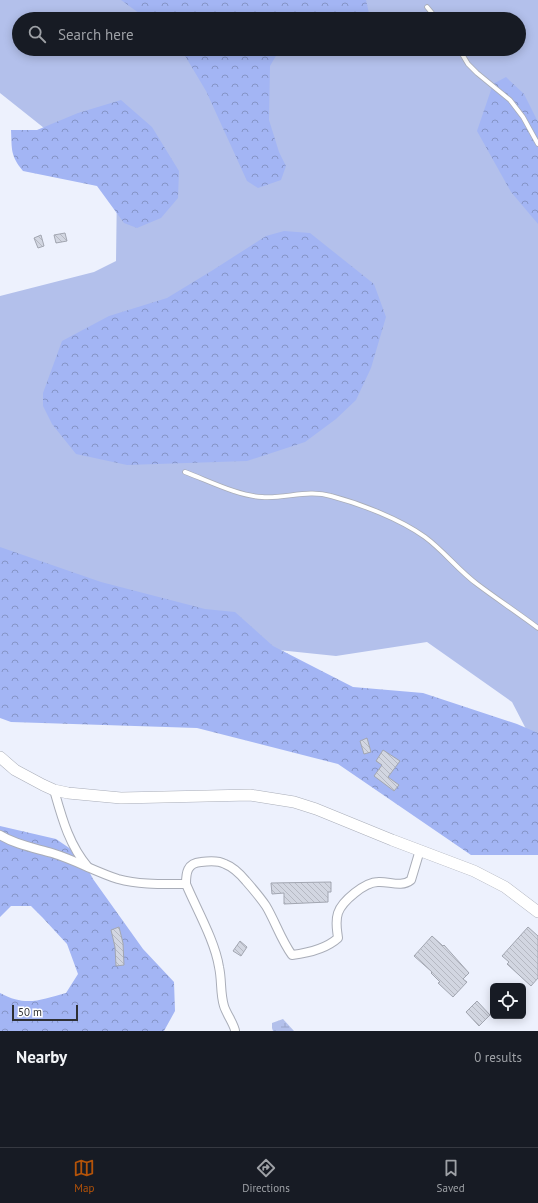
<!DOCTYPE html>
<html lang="en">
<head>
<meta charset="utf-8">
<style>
	body { margin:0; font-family:"PT Sans",sans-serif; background:#242831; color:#f1f3f6 }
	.controls { position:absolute; right:12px; bottom:12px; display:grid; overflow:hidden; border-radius:6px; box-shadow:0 2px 10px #0003 }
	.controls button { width:36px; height:36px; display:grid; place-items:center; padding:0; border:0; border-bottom:1px solid #363941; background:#171b24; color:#f1f3f6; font:20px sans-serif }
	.scale { position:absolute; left:12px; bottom:10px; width:66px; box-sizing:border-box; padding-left:4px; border:2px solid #2e3034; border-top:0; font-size:11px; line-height:14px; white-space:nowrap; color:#2e3034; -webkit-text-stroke:3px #fff; paint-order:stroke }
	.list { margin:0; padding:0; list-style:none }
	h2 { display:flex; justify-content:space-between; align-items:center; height:52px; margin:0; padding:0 16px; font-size:17px }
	h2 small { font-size:13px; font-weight:400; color:#9ea1a6 }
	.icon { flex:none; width:22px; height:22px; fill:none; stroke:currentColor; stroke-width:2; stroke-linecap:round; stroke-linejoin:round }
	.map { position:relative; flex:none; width:538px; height:1031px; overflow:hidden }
	.search { position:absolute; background:#171b24; box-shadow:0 2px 10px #0003; left:12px; right:12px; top:12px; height:44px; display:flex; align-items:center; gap:10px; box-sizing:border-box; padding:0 14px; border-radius:22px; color:#9ea1a6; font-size:15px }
	.sheet { height:116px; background:#171b24 }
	nav { display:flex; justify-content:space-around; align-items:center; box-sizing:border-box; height:56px; border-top:1px solid #363941; background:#171b24; font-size:11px; color:#9ea1a6 }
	nav a { display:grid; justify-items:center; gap:2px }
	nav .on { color:#b45309 }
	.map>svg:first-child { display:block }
</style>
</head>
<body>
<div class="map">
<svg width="538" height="1031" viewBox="0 0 538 1031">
	<defs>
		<pattern id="forest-crowns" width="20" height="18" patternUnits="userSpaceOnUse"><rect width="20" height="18" fill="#a3b5f4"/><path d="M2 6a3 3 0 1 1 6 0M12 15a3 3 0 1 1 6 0" fill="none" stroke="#8594c6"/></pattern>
		<pattern id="wetland-marsh" width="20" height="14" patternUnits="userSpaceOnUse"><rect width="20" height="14" fill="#b3c0eb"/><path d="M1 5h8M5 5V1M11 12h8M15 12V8" fill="none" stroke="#9aa5ca"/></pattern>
		<pattern id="building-back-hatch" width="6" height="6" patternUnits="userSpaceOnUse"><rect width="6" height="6" fill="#d2d6e1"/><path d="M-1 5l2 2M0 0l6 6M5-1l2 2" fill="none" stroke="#b5b8c2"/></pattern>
	</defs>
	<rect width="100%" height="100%" fill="#edf1fd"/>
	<path fill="#b3c0eb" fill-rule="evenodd" d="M 0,0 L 538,0 L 538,752 L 512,702 L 427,642 L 336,656 L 230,645 L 0,572 L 0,296 L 94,272 L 116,261 L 117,186 L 0,93 ZM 19,19 L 519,19 L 519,49 L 19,49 Z"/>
	<g fill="url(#forest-crowns)">
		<polygon points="121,0 366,0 370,18 147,19"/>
		<polygon points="181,49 280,49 270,66 269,120 279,152 286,166 281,180 258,188 247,181 206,91"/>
		<polygon points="506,77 524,94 538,122 538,224 511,192 477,131 493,84"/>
		<path d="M 121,100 L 152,127 L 179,171 L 178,198 L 161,218 L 137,228 L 124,223 L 97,186 L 23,171 C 10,155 12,149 11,130 L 37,130 L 78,113 Z"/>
		<polygon points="284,231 310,233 374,284 386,317 371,368 356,400 336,419 305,442 247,461 127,465 76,454 52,424 43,406 43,393 62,341 109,316 167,298 213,270 266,236"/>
		<polygon points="0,547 101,582 205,609 235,612 273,646 353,687 423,693 517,724 538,733 538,855 471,855 338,764 197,728 11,722 0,718"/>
		<path d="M 0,826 L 56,839 L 81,856 L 93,879 L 143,949 L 174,982 L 175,1011 L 164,1031 L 0,1031 L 0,993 C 26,1007 40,1000 66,993 L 78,974 L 67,944 L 42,917 L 31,906 L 11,906 L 0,917 Z"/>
	</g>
	<polygon fill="url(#wetland-marsh)" points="283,1019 294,1031 273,1031 272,1028 272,1023"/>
	<g fill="url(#building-back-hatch)" stroke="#a2a6b1">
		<polygon points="65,233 67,241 56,243 54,235"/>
		<polygon points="41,235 44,246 38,248 34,238"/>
		<polygon points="367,738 371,752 364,754 360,741"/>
		<polygon points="383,750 400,761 388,777 399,785 394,791 374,776 382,765 376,761"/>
		<polygon points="331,882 331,892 328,892 328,902 284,904 284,893 272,894 271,883"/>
		<polygon points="119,927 123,943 124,965 116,966 115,947 111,930"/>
		<polygon points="528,927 538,936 538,978 531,986 507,964 509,962 502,956"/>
		<polygon points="432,936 443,946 444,945 469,973 463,979 467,982 453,997 438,983 440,982 431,973 432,972 414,956"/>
		<polygon points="240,941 247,947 241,956 233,951"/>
		<polygon points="477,1001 490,1015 479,1026 466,1012"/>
	</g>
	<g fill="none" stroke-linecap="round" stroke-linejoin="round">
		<defs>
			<g id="lane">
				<polyline points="427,7 437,19"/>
				<polyline points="459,49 468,64 477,73 510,100 523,117 538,144"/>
				<path d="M 185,472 C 207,480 238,496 262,497 C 285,499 308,489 331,496 C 361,504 400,519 425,537 C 444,551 458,570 477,584 C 497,599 518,613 538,628"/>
			</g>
			<g id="street">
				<path d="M 54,790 C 62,818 69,845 88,867"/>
				<path d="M 0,835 C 16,845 35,848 52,853 C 75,860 96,872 118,879 C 140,885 163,884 186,884"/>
				<path d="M 235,1031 C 235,1026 226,1013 224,1006 C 220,993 222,980 219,967 C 215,941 196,908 186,884 C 186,873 187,863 201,862 C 208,861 218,860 225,864 C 233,867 241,875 246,881 C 253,889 260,897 266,906 C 275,921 281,940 292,955 C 308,953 326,949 338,938 C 337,929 335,922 338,913 C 342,901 365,882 378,882 C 389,881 401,888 411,880 L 420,850"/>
			</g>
			<polyline id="secondary" points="0,757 15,770 43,785 54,790 68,793 121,798 250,795 294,802 316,809 392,840 474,871 505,887 538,912"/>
		</defs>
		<use href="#lane" stroke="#a9adb8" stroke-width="5.5"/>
		<use href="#street" stroke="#a9adb8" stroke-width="10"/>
		<use href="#secondary" stroke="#a9adb8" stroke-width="12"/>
		<use href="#lane" stroke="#fff" stroke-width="4"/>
		<use href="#street" stroke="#fff" stroke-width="8"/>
		<use href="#secondary" stroke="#fff" stroke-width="11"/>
	</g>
</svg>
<div class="controls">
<button><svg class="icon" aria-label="locate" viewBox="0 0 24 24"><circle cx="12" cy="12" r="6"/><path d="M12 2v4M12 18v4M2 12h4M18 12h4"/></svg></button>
</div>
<div class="scale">50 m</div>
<div class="search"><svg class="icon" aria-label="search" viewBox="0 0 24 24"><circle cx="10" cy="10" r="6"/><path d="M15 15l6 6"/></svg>Search here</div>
</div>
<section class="sheet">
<h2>Nearby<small>0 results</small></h2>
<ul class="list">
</ul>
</section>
<nav>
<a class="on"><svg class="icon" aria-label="map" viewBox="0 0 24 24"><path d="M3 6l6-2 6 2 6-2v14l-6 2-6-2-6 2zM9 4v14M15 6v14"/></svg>Map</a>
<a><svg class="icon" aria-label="directions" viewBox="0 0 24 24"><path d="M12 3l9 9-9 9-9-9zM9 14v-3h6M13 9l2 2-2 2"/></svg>Directions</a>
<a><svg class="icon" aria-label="saved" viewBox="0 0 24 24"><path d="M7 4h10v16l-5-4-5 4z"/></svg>Saved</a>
</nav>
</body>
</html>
